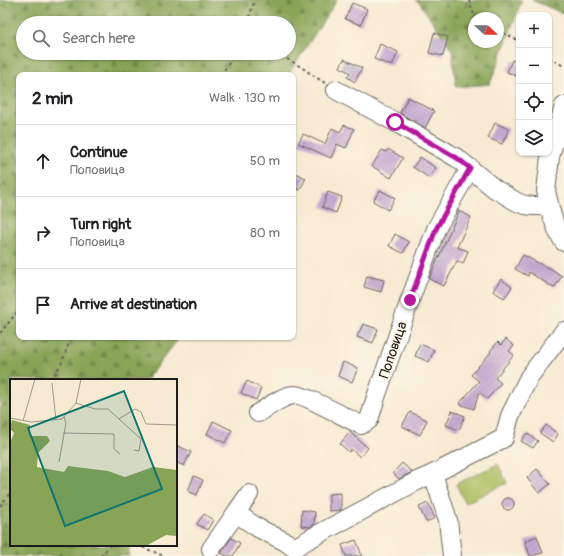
<!DOCTYPE html>
<html lang="en">
<head>
<meta charset="utf-8">
<style>
	body { margin:0; font-family:Pangolin,sans-serif; background:#f6f6f6; color:#202124 }
	.controls { position:absolute; right:12px; top:12px; display:grid; overflow:hidden; border-radius:8px; box-shadow:0 1px 3px #0004 }
	.controls button { width:36px; height:36px; display:grid; place-items:center; padding:0; border:0; border-bottom:1px solid #e0e0e0; background:#fff; color:#202124; font:20px sans-serif }
	.compass { position:absolute; left:468px; top:12px; width:36px; height:36px; border-radius:50%; background:#fff; box-shadow:0 1px 3px #0004; rotate:111deg }
	.stop { position:absolute; width:12px; height:12px; margin:-9px; border:3px solid #b5179e; border-radius:50%; background:#fff }
	.stop.end { background:#b5179e; border-color:#fff; box-shadow:0 1px 4px #0008 }
	.list { margin:0; padding:0; list-style:none }
	h2 { display:flex; justify-content:space-between; align-items:center; height:52px; margin:0; padding:0 16px; font-size:17px }
	h2 small { font-size:13px; font-weight:400; color:#757577 }
	.list li { display:grid; grid-template-columns:26px 1fr auto; gap:12px; align-items:center; box-sizing:border-box; height:72px; padding:0 16px; border-top:1px solid #e0e0e0 }
	.list b { display:block; font-size:15px; white-space:nowrap }
	.list p { margin:0; font-size:13px; white-space:nowrap; color:#757577 }
	.list em { font-size:13px; font-style:normal; color:#757577 }
	.icon { flex:none; width:22px; height:22px; fill:none; stroke:currentColor; stroke-width:2; stroke-linecap:round; stroke-linejoin:round }
	.map { position:relative; flex:none; width:564px; height:556px; overflow:hidden }
	.search { position:absolute; background:#fff; box-shadow:0 1px 3px #0004; left:16px; top:16px; width:280px; height:44px; display:flex; align-items:center; gap:10px; box-sizing:border-box; padding:0 14px; border-radius:22px; color:#757577; font-size:15px }
	.panel { position:absolute; background:#fff; box-shadow:0 1px 3px #0004; left:16px; top:72px; width:280px; height:268px; border-radius:8px }
	.map>svg:first-child { display:block }
</style>
</head>
<body>
<div class="map">
<svg width="564" height="556" viewBox="0 0 564 556">
	<defs>
		<pattern id="forest-firs" width="22" height="20" patternUnits="userSpaceOnUse"><rect width="22" height="20" fill="#88a457"/><path d="M5 1l3.5 6h-7zM16 11l3.5 6h-7z" fill="#6e8547"/></pattern>
		<pattern id="building-hatch" width="6" height="6" patternUnits="userSpaceOnUse"><rect width="6" height="6" fill="#c4acd3"/><path d="M-1 1l2-2M0 6l6-6M5 7l2-2" fill="none" stroke="#a893b5"/></pattern>
	</defs>
	<rect width="100%" height="100%" fill="#fcf5e5"/>
	<filter id="ink" filterUnits="userSpaceOnUse"><feTurbulence type="fractalNoise" baseFrequency=".025" numOctaves="2"/><feDisplacementMap in="SourceGraphic" scale="8" xChannelSelector="R" yChannelSelector="G"/><feConvolveMatrix kernelMatrix="1 2 1 2 8 2 1 2 1" color-interpolation-filters="sRGB"/></filter>
	<filter id="wash" filterUnits="userSpaceOnUse"><feTurbulence type="fractalNoise" baseFrequency=".012" numOctaves="4" result="noise"/><feDisplacementMap in="SourceGraphic" scale="16" xChannelSelector="R" yChannelSelector="G"/><feGaussianBlur stdDeviation="0.9" result="paint"/><feColorMatrix in="noise" values="0 0 0 0 0 0 0 0 0 0 0 0 0 0 0 0 0 1.4 0 .05"/><feComposite in="paint" operator="in"/></filter>
	<g filter="url(#wash)">
		<rect width="100%" height="100%" fill="#f7ead3"/>
		<g fill="url(#forest-firs)" stroke="#52603a" fill-rule="evenodd">
			<path d="M 0,0 L 337,0 L 288,75 L 19,75 L 19,337 L 180,337 L 146,380 L 11,380 L 11,545 L 129,545 L 129,556 L 0,556 ZM 23,23 L 289,23 L 289,53 L 23,53 Z"/>
			<path d="M 415,0 L 522,0 L 490,84 L 456,87 L 452,50 L 419,2 ZM 474,18 L 498,18 L 498,42 L 474,42 Z"/>
			<polygon points="532,0 564,0 564,14"/>
		</g>
		<polygon fill="#abbd61" stroke="#646c3e" points="498,464 507,483 465,503 456,484"/>
		<g id="blocks">
			<g fill="url(#building-hatch)">
				<polygon points="352,3 367,9 361,25 345,19"/>
				<polygon points="434,33 448,37 443,56 429,53"/>
				<polygon points="380,44 398,52 392,66 374,59"/>
				<polygon points="344,59 362,68 355,82 347,77 350,73 340,67"/>
				<polygon points="512,60 519,63 519,77 507,72"/>
				<polygon points="408,97 434,111 425,128 400,113"/>
				<polygon points="495,123 509,129 502,144 488,138"/>
				<polygon points="344,125 354,129 346,148 337,144 331,158 298,143 303,134 325,144 332,128 340,132"/>
				<polygon points="388,149 403,158 391,178 372,166 382,150 386,152"/>
				<polygon points="420,157 436,168 429,178 413,167"/>
				<polygon points="293,172 306,178 300,190 293,187"/>
				<polygon points="380,190 395,198 388,210 373,201"/>
				<polygon points="328,192 342,197 336,213 322,207"/>
				<polygon points="459,211 471,217 457,247 468,251 463,264 457,261 444,286 429,279"/>
				<polygon points="395,234 409,242 403,253 389,246"/>
				<polygon points="523,255 548,268 548,267 562,276 554,288 529,272 528,276 515,269"/>
				<polygon points="367,276 384,280 381,292 364,287"/>
				<polygon points="501,279 512,287 504,298 493,291"/>
				<polygon points="363,324 378,329 373,343 357,337"/>
				<polygon points="506,339 514,346 509,351 514,355 495,378 501,383 487,399 479,392 474,409 459,404 479,381 471,375 491,352 490,351 498,342 501,345"/>
				<polygon points="420,344 434,350 429,362 415,356"/>
				<polygon points="343,362 358,368 352,382 338,376"/>
				<polygon points="247,381 261,388 256,400 241,393"/>
				<polygon points="452,411 465,416 459,430 446,425"/>
				<polygon points="410,412 427,420 420,435 402,426"/>
				<polygon points="213,421 232,430 225,443 207,434"/>
				<polygon points="546,425 558,434 553,442 540,433"/>
				<polygon points="350,432 368,448 360,457 351,449 349,452 340,444"/>
				<polygon points="527,433 538,441 533,448 521,441"/>
				<polygon points="176,445 191,452 184,466 176,462"/>
				<polygon points="402,463 412,472 399,479 393,473"/>
				<polygon points="537,469 550,484 539,493 527,478"/>
				<polygon points="194,476 203,480 197,495 188,491"/>
				<polygon points="341,493 341,510 329,511 329,494"/>
				<circle cx="508" cy="504" r="6"/>
				<polygon points="428,503 435,518 426,522 419,507"/>
				<polygon points="302,510 315,512 314,525 310,527 301,526"/>
				<polygon points="204,514 213,520 207,530 197,524"/>
				<polygon points="537,536 543,553 530,556 525,541"/>
				<polygon points="231,538 240,543 233,556 227,556 221,553"/>
				<polygon points="356,540 362,556 346,556 342,545"/>
			</g>
		</g>
	</g>
	<g filter="url(#ink)">
		<use href="#blocks" fill-opacity="0" stroke="#69645c" stroke-width="1"/>
		<g fill="none" stroke-linecap="round" stroke-linejoin="round">
			<defs>
				<g id="minor">
					<polyline points="336,90 395,122 457,158 495,189 517,202 525,205 533,206 549,206"/>
					<polyline points="564,106 550,157 546,191 552,216 558,232 564,242"/>
					<path d="M 258,413 C 269,407 281,396 294,395 C 302,393 350,420 361,425 L 369,420 L 376,397 L 410,300 L 436,229 L 470,168"/>
					<polyline points="433,474 448,520 452,556"/>
					<polyline points="249,494 236,513 258,528 286,542 294,548 311,538 417,481 433,474 504,438 510,416 529,377 564,331"/>
					<polyline points="211,549 236,513"/>
				</g>
			</defs>
			<use href="#minor" stroke="#69645c" stroke-width="20"/>
			<g stroke="#69645c" stroke-width="2" stroke-dasharray="3 3" stroke-linecap="butt">
				<polyline points="469,0 475,18"/>
				<polyline points="247,23 255,0"/>
				<polyline points="498,30 519,41"/>
				<path d="M 234,56 C 248,55 265,51 278,55 C 295,61 310,74 325,83"/>
				<polyline points="549,58 564,66"/>
				<polyline points="221,75 234,56 235,53"/>
				<polyline points="0,333 19,310"/>
				<polyline points="52,380 62,362 71,337"/>
				<polyline points="0,506 11,492"/>
				<polyline points="137,545 164,556"/>
				<polyline points="101,556 110,545"/>
			</g>
			<use href="#minor" stroke="#fff" stroke-width="18"/>
		</g>
	</g>
	<g fill="none" stroke-linecap="round" stroke-linejoin="round" filter="url(#ink)">
		<polyline stroke="#b5179e" stroke-width="5" points="395,122 457,158 470,168 436,229 410,300"/>
	</g>
	<g text-anchor="middle" dominant-baseline="central" stroke-width="3.5" stroke-linejoin="round" paint-order="stroke">
		<g font-size="14" fill="#1c1c1c" stroke="#fcf5e5">
			<text transform="translate(393 350) rotate(-71)">Поповица</text>
		</g>
	</g>
	<g transform="translate(10 379)">
		<rect width="167" height="167" fill="#f7ead3"/>
		<path d="M 2,41 L 20,46 L 20,57 L 37,57 L 40,62 L 28,74 L 27,88 L 54,93 L 58,87 L 98,92 L 115,98 L 143,88 L 167,91 L 167,157 L 156,156 L 136,167 L 0,167 L 0,64 L 4,54 L 0,50 Z" fill="#88a457"/>
		<path fill="none" stroke="#9f988a" stroke-width="1" d="M 42,4 L 46,41M 66,24 L 85,30 L 98,30 L 131,60 L 129,72 L 124,71M 0,39 L 21,43 L 52,40 L 66,24 L 71,0M 109,40 L 125,30 L 131,33 L 136,45 L 167,46M 13,42 L 25,0M 53,54 L 104,55 L 104,70 L 110,75M 49,83 L 56,44 L 54,38"/>
		<path fill="#0f766e" fill-opacity="0.15" stroke="#0f766e" stroke-width="2" d="M 114,12 L 152,110 L 55,147 L 18,49 Z"/>
		<rect width="167" height="167" fill="none" stroke="#1c1c1c" stroke-width="2"/>
	</g>
</svg>
<div class="controls">
<button>+</button>
<button>−</button>
<button><svg class="icon" aria-label="locate" viewBox="0 0 24 24"><circle cx="12" cy="12" r="6"/><path d="M12 2v4M12 18v4M2 12h4M18 12h4"/></svg></button>
<button><svg class="icon" aria-label="layers" viewBox="0 0 24 24"><path d="M12 4l9 5-9 5-9-5zM3 14l9 5 9-5"/></svg></button>
</div>
<svg class="compass" viewBox="-18 -18 36 36"><path d="M0-13l5 13h-10z" fill="#e53935"/><path d="M0 13l5-13h-10z" fill="#757577"/></svg>
<div class="stop" style="left:395px;top:122px"></div>
<div class="stop end" style="left:410px;top:300px"></div>
<div class="search"><svg class="icon" aria-label="search" viewBox="0 0 24 24"><circle cx="10" cy="10" r="6"/><path d="M15 15l6 6"/></svg>Search here</div>
<section class="panel">
<h2>2 min<small>Walk · 130 m</small></h2>
<ul class="list">
<li><svg class="icon" aria-label="ahead" viewBox="0 0 24 24"><path d="M12 20V5M6 11l6-6 6 6"/></svg><div><b>Continue</b><p>Поповица</p></div><em>50 m</em></li>
<li><svg class="icon" aria-label="right" viewBox="0 0 24 24"><path d="M7 20v-9h11M14 6l5 5-5 5"/></svg><div><b>Turn right</b><p>Поповица</p></div><em>80 m</em></li>
<li><svg class="icon" aria-label="arrive" viewBox="0 0 24 24"><path d="M6 21V4h12l-3 4 3 4H6"/></svg><div><b>Arrive at destination</b></div></li>
</ul>
</section>
</div>
</body>
</html>
